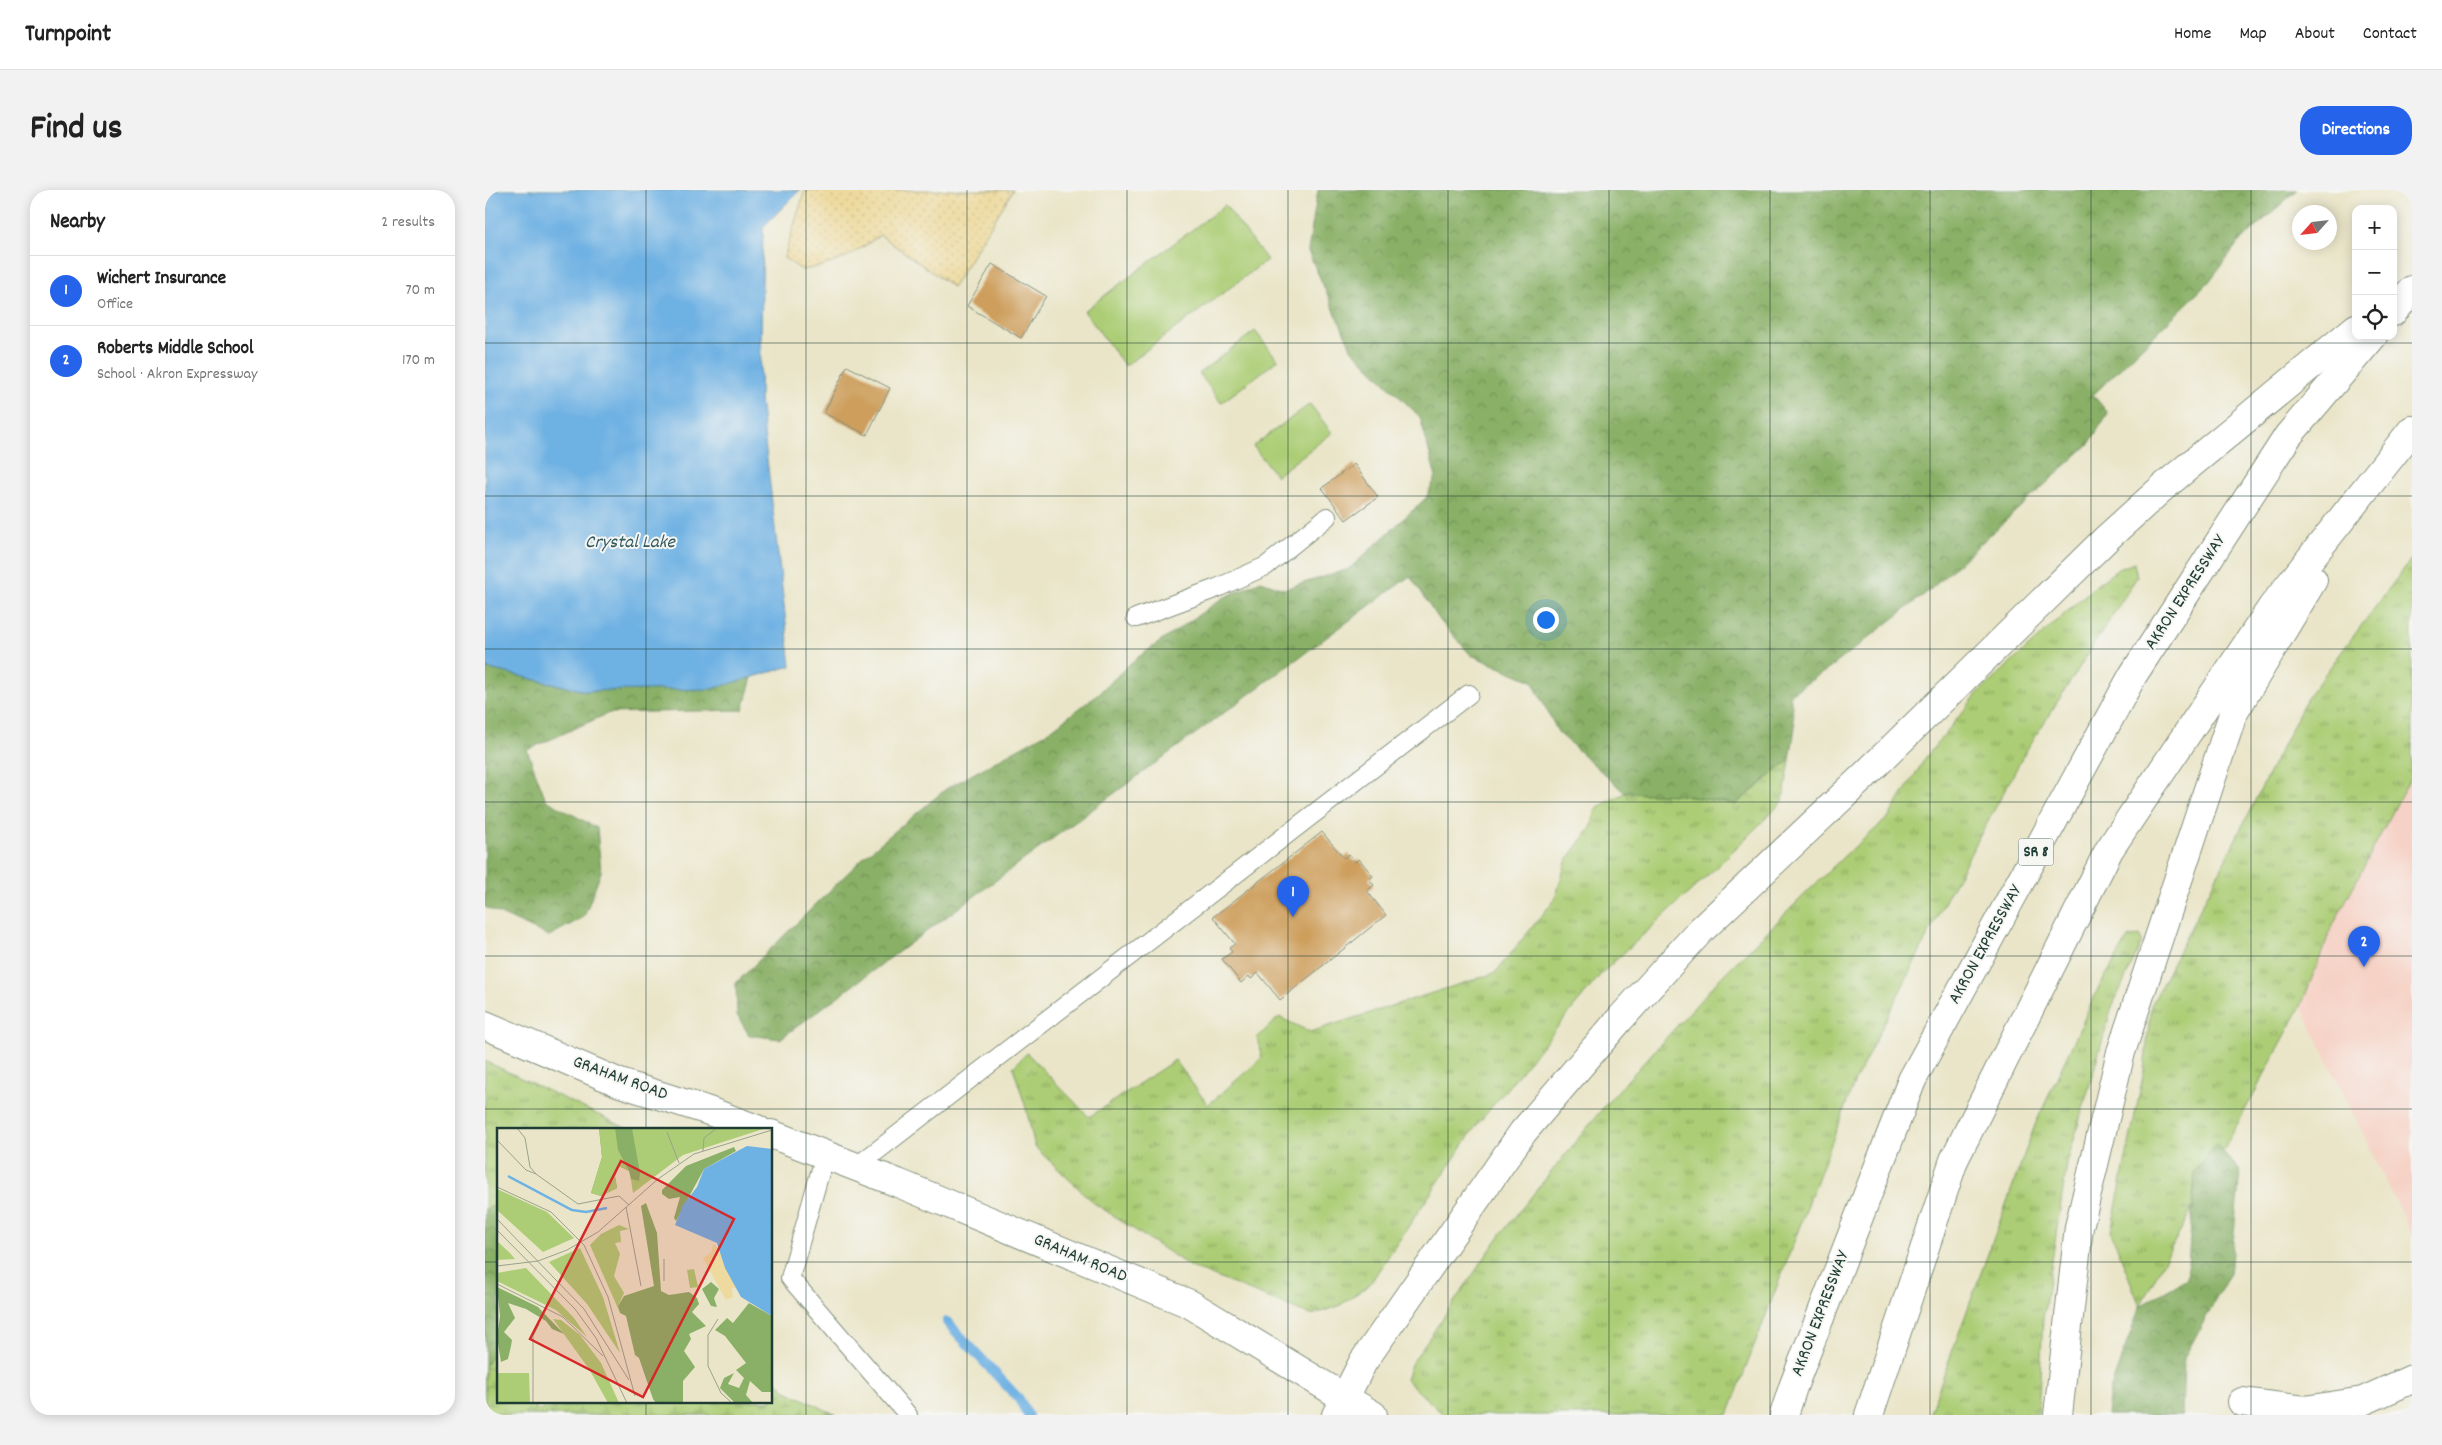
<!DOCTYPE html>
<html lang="en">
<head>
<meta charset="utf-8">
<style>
	body { margin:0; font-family:Dekko,sans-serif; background:#f2f2f2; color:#222 }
	.controls { position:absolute; right:15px; top:15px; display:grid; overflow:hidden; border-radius:10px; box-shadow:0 2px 12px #0003 }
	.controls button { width:45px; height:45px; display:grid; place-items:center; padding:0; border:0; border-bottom:1px solid #e0e0e0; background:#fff; color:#222; font:25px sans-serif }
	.compass { position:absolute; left:1807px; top:15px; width:45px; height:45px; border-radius:50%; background:#fff; box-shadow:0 2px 12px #0003; rotate:243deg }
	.you { position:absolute; left:1060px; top:429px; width:18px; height:18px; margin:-12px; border:4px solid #fff; border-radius:50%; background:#1a73e8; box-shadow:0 0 0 8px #1a73e833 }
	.badge { display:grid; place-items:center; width:32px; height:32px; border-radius:50%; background:#2563eb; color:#fff; font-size:16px; font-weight:700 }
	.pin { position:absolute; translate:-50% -41px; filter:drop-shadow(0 1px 2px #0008) }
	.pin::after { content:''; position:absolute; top:26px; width:18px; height:15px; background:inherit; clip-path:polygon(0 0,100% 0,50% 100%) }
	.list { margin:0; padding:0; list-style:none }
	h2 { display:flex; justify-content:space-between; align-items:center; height:65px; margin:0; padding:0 20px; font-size:21px }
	h2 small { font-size:16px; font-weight:400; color:#767676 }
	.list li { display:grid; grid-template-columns:32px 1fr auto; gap:15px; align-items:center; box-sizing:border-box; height:70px; padding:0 20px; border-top:1px solid #e0e0e0 }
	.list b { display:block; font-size:19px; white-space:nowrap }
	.list p { margin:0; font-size:16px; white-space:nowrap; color:#767676 }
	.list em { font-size:16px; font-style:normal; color:#767676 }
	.icon { flex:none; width:28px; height:28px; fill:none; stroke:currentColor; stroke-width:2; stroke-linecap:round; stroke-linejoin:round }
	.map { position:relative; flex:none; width:1927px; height:1225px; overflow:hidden; border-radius:20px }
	header { display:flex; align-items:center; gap:30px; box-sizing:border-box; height:70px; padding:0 25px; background:#fff; border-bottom:1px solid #e0e0e0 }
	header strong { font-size:24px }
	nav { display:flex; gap:28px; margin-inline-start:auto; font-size:18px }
	.intro { display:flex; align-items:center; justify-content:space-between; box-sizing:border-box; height:120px; padding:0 30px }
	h1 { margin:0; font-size:35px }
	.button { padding:12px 22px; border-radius:20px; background:#2563eb; color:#fff; font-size:18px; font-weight:700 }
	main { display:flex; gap:30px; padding:0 30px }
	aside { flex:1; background:#fff; border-radius:20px; box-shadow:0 2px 12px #0003 }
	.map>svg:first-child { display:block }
</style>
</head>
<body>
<header>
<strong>Turnpoint</strong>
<nav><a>Home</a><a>Map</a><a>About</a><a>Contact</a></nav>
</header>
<div class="intro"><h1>Find us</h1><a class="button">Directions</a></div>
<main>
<aside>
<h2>Nearby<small>2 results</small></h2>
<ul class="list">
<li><span class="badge">1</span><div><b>Wichert Insurance</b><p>Office</p></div><em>70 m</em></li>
<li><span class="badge">2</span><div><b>Roberts Middle School</b><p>School · Akron Expressway</p></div><em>170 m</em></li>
</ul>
</aside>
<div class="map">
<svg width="1927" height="1225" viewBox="0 0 1927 1225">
	<defs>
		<pattern id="grass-tufts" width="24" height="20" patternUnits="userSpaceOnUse" patternTransform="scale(1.25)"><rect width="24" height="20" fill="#accd75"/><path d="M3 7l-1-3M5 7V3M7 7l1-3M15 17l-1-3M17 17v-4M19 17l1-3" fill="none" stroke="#8ba861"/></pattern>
		<pattern id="forest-crowns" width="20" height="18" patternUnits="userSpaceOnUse" patternTransform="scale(1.25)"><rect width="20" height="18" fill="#89b066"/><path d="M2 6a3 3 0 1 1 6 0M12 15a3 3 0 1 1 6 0" fill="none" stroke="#6f9055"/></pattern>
		<pattern id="wetland-marsh" width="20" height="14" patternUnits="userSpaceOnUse" patternTransform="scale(1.25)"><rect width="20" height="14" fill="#accd75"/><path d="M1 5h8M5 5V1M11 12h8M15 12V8" fill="none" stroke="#8ba861"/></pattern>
		<pattern id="sand-dots" width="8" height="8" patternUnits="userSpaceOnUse" patternTransform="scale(1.25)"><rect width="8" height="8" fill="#eeda9e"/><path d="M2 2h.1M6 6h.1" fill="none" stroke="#ccbc89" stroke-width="1.8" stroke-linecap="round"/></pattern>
	</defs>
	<rect width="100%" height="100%" fill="#f6f6f2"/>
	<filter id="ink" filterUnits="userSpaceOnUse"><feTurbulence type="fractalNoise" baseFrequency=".02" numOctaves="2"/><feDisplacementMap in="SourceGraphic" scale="10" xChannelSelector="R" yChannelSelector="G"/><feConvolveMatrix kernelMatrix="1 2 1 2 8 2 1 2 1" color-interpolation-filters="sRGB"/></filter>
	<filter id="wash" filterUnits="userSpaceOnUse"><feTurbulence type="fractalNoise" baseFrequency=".0096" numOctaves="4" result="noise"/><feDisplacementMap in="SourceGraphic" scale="20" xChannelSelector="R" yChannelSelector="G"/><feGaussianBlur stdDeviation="1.12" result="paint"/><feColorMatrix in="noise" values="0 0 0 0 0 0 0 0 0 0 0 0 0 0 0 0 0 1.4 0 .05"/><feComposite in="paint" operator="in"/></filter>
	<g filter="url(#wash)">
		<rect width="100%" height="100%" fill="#eae5c8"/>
		<polygon fill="#f6d1c5" points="1927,585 1927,1045 1816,816 1846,739"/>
		<g fill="url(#grass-tufts)" stroke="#668554">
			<polygon points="1927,368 1927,585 1846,739 1816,816 1655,1116 1626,1042 1659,881 1666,816 1822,508"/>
			<polygon points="1649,373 1652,387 1541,561 1462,707 1370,891 1243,1225 959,1225 921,1190 926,1174 1016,1044 1122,913 1240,783 1357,668 1403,628 1441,567 1493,503 1610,396 1633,379"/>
			<polygon points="1305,570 1298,611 1236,673 1117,783 991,936 884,1095 854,1116 826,1125 706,1077 609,1013 550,957 541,918 528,877 542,863 604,927 690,870 723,915 777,868 772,848 794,827 825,842 1010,783 1070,709 1081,672 1107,636 1111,618 1140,603 1195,605 1251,614"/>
			<polygon points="1655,745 1657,752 1627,817 1582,974 1558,1129 1553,1225 1444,1225 1550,935 1613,799 1643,748"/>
			<polygon points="0,871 143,939 14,939 14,1126 0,1136"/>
		</g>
		<g fill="url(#forest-crowns)" stroke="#54764d">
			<polygon points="833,0 1812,0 1753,53 1723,93 1608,205 1623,223 1604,254 1445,400 1345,478 1305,504 1310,537 1305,570 1251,614 1195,605 1140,603 1073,542 1047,491 986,465 956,432 925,386 295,849 264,845 252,825 251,793 380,666 461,599 563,542 611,506 649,470 738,408 776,391 799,399 864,379 941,308 951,287 935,227 867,160 823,61"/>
			<polygon points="0,478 100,501 267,487 258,520 124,523 42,560 61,610 112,638 116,682 99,727 64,746 0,717"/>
			<polygon points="1731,954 1755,981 1745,1083 1699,1168 1697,1225 1622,1225 1625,1200 1655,1116 1702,1089 1710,981"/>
			<polygon points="14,1012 14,1211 50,1211 50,1220 138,1211 286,1211 286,1185 301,1201 351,1225 0,1225 0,1020"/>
		</g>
		<polygon fill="url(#wetland-marsh)" stroke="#668554" points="14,1157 14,1211 50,1211 50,1220 138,1211 286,1211 286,1185 301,1201 351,1225 0,1225 0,1176"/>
		<path fill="url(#sand-dots)" stroke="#868c69" d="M 320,0 L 528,0 L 468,97 L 395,45 C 366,66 353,74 317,80 L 299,68 Z"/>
		<g fill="#accd75" stroke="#668554">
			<polygon points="740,15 782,70 640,176 599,121"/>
			<polygon points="770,141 793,170 736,213 714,183"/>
			<polygon points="825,214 847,243 791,286 768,256"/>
		</g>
		<polygon fill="#6eb1e3" stroke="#46778c" points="0,0 315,0 278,37 275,209 306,476 227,499 100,501 0,478"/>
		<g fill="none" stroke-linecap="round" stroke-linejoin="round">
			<polyline stroke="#6eb1e3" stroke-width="10" points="462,1132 534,1209 543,1225"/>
		</g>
		<g id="blocks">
			<g fill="#cd9e5c">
				<polygon points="507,74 561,106 536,148 482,116"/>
				<polygon points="362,176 405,198 382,245 339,223"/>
				<polygon points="869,274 893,307 861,330 837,298"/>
				<polygon points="837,642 859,668 864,664 870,672 874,669 888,686 884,689 889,695 882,701 901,725 795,810 773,783 766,789 764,786 756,793 737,769 747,762 744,758 750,754 728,727"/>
			</g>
		</g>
	</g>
	<g filter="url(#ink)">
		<use href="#blocks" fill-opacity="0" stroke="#84917e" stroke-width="1"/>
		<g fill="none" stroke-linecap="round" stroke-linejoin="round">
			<defs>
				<g id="service">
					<polyline points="651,428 732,398 781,376 842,327"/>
					<polyline points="340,965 305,1088 423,1225"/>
					<polyline points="371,977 984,504"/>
				</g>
				<polyline id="minor" points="1757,1212 1820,1220 1878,1211 1927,1189"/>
				<g id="secondary">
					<polyline points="0,835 135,893 221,920 272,939"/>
					<polyline points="286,944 413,993 705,1114 888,1225"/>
				</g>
				<g id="motorway">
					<polyline points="1908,122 1927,100"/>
					<polyline points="851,1225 878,1172 1038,942 1135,829 1216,740 1378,587 1622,348 1676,299 1871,138"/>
					<polyline points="1299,1225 1308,1197 1427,890 1648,485 1803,246 1888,146"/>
					<polyline points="1384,1225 1469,970 1624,660 1787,417 1927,240"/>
					<polyline points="1573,1225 1594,1037 1636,862 1748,524 1828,390"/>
				</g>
			</defs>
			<use href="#service" stroke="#84917e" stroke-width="20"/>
			<use href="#minor" stroke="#84917e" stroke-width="30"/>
			<use href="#secondary" stroke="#84917e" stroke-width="30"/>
			<use href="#motorway" stroke="#84917e" stroke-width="30"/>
			<use href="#service" stroke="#fff" stroke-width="18"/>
			<use href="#minor" stroke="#fff" stroke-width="28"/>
			<use href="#secondary" stroke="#fff" stroke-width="28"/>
			<use href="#motorway" stroke="#fff" stroke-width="28"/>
		</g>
	</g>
	<path fill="none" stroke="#1f3d34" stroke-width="1" stroke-opacity="0.55" d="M 161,0 L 161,939M 321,0 L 321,1225M 482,0 L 482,1225M 642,0 L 642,1225M 803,0 L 803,1225M 963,0 L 963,1225M 1124,0 L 1124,1225M 1285,0 L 1285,1225M 1445,0 L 1445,1225M 1606,0 L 1606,1225M 1766,0 L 1766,1225M 0,153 L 1927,153M 0,306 L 1927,306M 0,459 L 1927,459M 0,612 L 1927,612M 0,766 L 1927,766M 0,919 L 1927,919M 0,1072 L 14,1072M 286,1072 L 1927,1072M 161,1211 L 161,1225"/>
	<g text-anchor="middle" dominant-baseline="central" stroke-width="4" stroke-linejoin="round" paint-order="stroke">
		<rect fill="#f6f6f2" stroke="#60746d" stroke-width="1" x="1533.5" y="648.5" width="35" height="27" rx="4"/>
		<g font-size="16" font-weight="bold" fill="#1f3d34">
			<text x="1551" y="662">SR 8</text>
		</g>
		<g font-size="18" fill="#1f3d34" stroke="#f6f6f2">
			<text transform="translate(1701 403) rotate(-57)">AKRON EXPRESSWAY</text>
			<text transform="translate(1501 755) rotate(-61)">AKRON EXPRESSWAY</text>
			<text transform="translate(135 889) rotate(20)">GRAHAM ROAD</text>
			<text transform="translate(595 1069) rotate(23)">GRAHAM ROAD</text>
			<text transform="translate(1336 1124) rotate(-69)">AKRON EXPRESSWAY</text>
		</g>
		<g font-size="19" font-style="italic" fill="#335a60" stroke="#f6f6f2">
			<text x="145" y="353">Crystal Lake</text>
		</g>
	</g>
	<g transform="translate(12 938)">
		<rect width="275" height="275" fill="#eae5c8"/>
		<path d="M 126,0 L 269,0 L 186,27 L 136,65 ZM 0,61 L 50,84 L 77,110 L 46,124 L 0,82 ZM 122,97 L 132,101 L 123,103 L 124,114 L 118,115 L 123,126 L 117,148 L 127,165 L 121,178 L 123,185 L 93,117 L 104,106 ZM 0,113 L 13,125 L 18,131 L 0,132 ZM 83,120 L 106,169 L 123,225 L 90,176 L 52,134 ZM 29,140 L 77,190 L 90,209 L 59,182 L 0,153 L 0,145 ZM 56,191 L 64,192 L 83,207 L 104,235 L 122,275 L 111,275 L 92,241 Z" fill="#accd75"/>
		<path d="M 102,0 L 135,0 L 143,45 L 142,53 L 134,51 L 132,43 L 122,38 L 118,48 L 120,60 L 104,68 L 94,65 L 105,29 ZM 237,19 L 239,23 L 207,41 L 179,93 L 177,90 L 183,69 L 172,71 L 165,66 L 165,62 L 189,38 ZM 149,75 L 160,105 L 164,163 L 172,167 L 192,164 L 200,170 L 202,176 L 195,184 L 209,198 L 192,206 L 194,211 L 187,223 L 198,239 L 186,253 L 186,275 L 159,275 L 156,271 L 142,230 L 138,227 L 129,188 L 123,185 L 121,178 L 127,168 L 157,158 L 144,78 ZM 214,154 L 222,161 L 217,170 L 220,179 L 214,178 L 205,161 ZM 0,159 L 41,179 L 67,206 L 55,201 L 49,193 L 29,181 L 11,175 L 18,190 L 7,204 L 15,212 L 14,218 L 11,231 L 4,234 L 0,209 L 3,188 ZM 252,175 L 275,188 L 275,264 L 265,264 L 253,253 L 249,267 L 256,275 L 238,275 L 223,260 L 227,250 L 237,245 L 231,256 L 242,260 L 247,250 L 239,242 L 249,235 L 228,208 L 218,202 L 230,190 L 236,195 Z" fill="#89b066"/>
		<path d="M 102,0 L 118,0 L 121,22 L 132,43 L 122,38 L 118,48 L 120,60 L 104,68 L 94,65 L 105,29 Z" fill="#accd75"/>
		<path d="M 216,116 L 222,121 L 240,160 L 235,160 L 236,169 L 229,172 L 206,130 L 214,125 Z" fill="#eeda9e"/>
		<path d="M 0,245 L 32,245 L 33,275 L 0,275 Z" fill="#accd75"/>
		<path d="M 197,141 L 201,159 L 193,160 L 190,142 ZM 0,252 L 18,261 L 29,275 L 0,275 Z" fill="#accd75"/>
		<path d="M 250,18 L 275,21 L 275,188 L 244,169 L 228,140 L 220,115 L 178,97 L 186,77 L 200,59 L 207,41 Z" fill="#6eb1e3"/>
		<path fill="none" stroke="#6eb1e3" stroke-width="2.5" d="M 11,48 L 75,82 L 89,84 L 110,80"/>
		<path fill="none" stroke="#99a28d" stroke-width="1" d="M 170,4 L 182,35M 0,12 L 29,42 L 39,46 L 33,39 L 28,10 L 20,0M 206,23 L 207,10 L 220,0M 39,46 L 81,76 L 122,68 L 132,77M 0,59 L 54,84 L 87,117 L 111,169 L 138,268M 129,79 L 144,158M 0,91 L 87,181 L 132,252M 0,102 L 78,181 L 99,210 L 130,275M 167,131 L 167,153M 0,138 L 41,133 L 70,122 L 101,104 L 161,51 L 197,26 L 275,2M 0,156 L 66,189 L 106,228M 221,191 L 211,207 L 211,238 L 224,265 L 235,275M 36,275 L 36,208 L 42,196"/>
		<path fill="#d62828" fill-opacity="0.15" stroke="#d62828" stroke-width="2.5" d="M 124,33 L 237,91 L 146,269 L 33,211 Z"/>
		<rect width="275" height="275" fill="none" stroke="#1f3d34" stroke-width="2.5"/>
	</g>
</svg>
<div class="controls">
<button>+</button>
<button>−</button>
<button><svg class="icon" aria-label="locate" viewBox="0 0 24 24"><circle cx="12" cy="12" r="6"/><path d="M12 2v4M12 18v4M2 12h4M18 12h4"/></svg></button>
</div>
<svg class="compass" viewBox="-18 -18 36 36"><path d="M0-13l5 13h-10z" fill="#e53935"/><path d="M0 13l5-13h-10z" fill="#767676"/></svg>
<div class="you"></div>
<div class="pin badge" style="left:808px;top:727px">1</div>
<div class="pin badge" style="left:1879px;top:777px">2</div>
</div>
</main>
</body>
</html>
